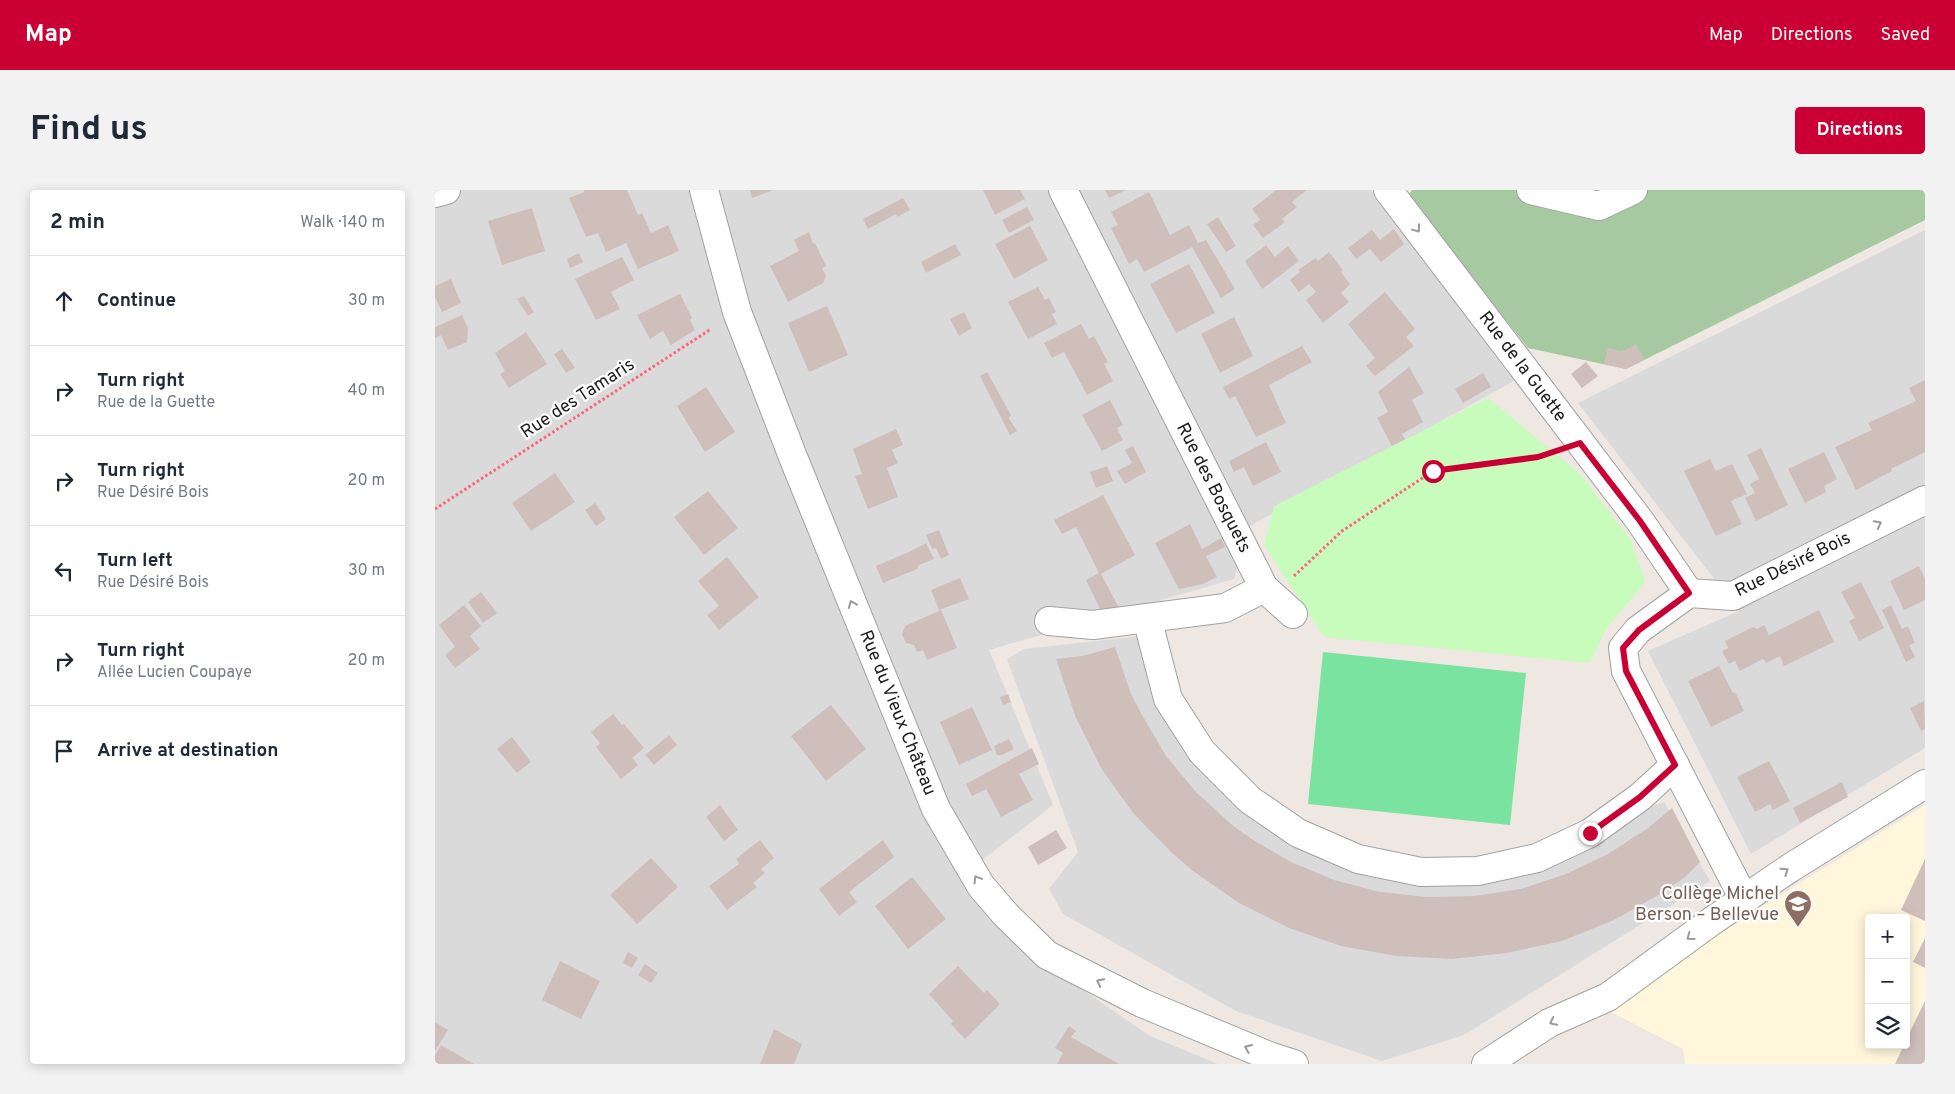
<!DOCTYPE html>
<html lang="en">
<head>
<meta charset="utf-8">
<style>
	body { margin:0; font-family:Overpass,sans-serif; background:#f2f2f3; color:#1f2937 }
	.controls { position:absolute; right:15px; bottom:15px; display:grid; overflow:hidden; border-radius:5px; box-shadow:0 2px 12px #0003 }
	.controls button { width:45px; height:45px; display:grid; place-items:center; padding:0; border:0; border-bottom:1px solid #e0e1e3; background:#fff; color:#1f2937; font:25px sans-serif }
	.stop { position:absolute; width:15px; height:15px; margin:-11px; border:4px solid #ca0034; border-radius:50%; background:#fff }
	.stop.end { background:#ca0034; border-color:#fff; box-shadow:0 1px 5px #0008 }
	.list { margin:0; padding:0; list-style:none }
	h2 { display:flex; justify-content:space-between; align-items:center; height:65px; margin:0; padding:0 20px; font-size:21px }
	h2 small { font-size:16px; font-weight:400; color:#747a83 }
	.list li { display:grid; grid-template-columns:32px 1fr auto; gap:15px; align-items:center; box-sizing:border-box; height:90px; padding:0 20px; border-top:1px solid #e0e1e3 }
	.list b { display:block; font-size:19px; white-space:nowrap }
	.list p { margin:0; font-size:16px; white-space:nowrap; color:#747a83 }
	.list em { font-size:16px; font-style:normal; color:#747a83 }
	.icon { flex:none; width:28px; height:28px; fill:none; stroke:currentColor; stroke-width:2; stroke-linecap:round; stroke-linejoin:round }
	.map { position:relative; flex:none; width:1490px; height:874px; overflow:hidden; border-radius:5px }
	header { display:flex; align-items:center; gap:30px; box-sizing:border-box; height:70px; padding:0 25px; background:#ca0034; color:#fff }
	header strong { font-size:24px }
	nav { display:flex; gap:28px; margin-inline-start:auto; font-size:18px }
	.intro { display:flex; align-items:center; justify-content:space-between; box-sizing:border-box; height:120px; padding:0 30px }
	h1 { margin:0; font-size:35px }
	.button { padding:12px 22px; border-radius:5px; background:#ca0034; color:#fff; font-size:18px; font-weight:700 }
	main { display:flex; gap:30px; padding:0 30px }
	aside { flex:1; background:#fff; border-radius:5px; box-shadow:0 2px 12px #0003 }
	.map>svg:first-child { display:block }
</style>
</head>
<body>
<header>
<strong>Map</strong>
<nav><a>Map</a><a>Directions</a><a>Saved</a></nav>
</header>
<div class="intro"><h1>Find us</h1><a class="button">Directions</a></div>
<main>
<aside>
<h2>2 min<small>Walk · 140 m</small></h2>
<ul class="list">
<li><svg class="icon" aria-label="ahead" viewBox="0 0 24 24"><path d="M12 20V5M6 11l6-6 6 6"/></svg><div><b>Continue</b></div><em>30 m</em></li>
<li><svg class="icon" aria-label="right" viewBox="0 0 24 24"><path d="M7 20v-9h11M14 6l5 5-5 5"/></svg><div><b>Turn right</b><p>Rue de la Guette</p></div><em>40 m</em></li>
<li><svg class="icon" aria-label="right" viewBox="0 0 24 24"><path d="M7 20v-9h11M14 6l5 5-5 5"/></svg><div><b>Turn right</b><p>Rue Désiré Bois</p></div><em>20 m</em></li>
<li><svg class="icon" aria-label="left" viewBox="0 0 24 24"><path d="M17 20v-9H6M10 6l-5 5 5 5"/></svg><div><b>Turn left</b><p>Rue Désiré Bois</p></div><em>30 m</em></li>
<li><svg class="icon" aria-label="right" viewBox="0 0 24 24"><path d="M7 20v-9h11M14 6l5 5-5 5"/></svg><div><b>Turn right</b><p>Allée Lucien Coupaye</p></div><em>20 m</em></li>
<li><svg class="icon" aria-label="arrive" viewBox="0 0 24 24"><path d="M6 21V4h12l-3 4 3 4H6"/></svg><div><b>Arrive at destination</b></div></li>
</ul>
</aside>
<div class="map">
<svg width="1490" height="874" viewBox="0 0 1490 874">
	<rect width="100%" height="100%" fill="#efe7e2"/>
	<g fill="#dbdada">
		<polygon points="0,0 936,0 1079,191 815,336 799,389 554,460 618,615 531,683 590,760 715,846 783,874 0,874"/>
		<polygon points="1490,40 1490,558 1316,664 1213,461 1304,421 1143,213"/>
		<polygon points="707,446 770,559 924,677 1054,676 1229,612 1275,691 1029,845 947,871 801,821 628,724 614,699 643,662 572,469 589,459"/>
	</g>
	<path fill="#fff6db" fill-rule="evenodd" d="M 1490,615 L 1490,874 L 1250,874 L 1248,859 L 1166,817 ZM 1434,728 L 1471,728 L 1471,855 L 1434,855 Z"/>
	<polygon fill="#a6c9a2" points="977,0 1490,0 1490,30 1191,179 1093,158 973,6"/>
	<polygon fill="#c7fcbc" points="1053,208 1146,285 1196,350 1210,392 1171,439 1155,473 889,447 829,355 839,316"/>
	<polygon fill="#7be3a0" points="888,462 1091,483 1075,635 873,614"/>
	<g fill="#cfbfbb">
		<polygon points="149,0 192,0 203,25 207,23 216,43 233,35 244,61 203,79 191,53 171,62 163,43 151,47 134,8 149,2"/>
		<polygon points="315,0 339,0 317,8"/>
		<polygon points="548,0 585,0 590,9 560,25"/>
		<polygon points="670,0 691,0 674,8"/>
		<polygon points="841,0 872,0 857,12 862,17 847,29 850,32 828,48 818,35 825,30 817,19"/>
		<polygon points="714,2 735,45 754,35 763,53 771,50 800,99 786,108 757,57 709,82 702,69 694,74 676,38 683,35 676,22"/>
		<polygon points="468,8 475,20 462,27 461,24 433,39 428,29"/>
		<polygon points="592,17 599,30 574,43 567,30"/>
		<polygon points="97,18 110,61 67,75 53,31"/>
		<polygon points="783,27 801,56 791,62 772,34"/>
		<polygon points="595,36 613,70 579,89 560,54"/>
		<polygon points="959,39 969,54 946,72 935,59 921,69 913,58 937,40 945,50"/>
		<polygon points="374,42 378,54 380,53 391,76 387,78 391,86 388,93 353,112 335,76 364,61 359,50"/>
		<polygon points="520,54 526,65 491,83 486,72"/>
		<polygon points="831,55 840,67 853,56 864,71 827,99 810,71"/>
		<polygon points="894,62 908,80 906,82 915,94 906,103 914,112 888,133 871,110 881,102 874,94 864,102 855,90 865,82 863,80 881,68 883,71"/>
		<polygon points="144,63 148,72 135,78 132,69"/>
		<polygon points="187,67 199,90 176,102 185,119 161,130 140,89"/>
		<polygon points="754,74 780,123 741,143 715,94"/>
		<polygon points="16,89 26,113 7,122 0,107 0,96"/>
		<polygon points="603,97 610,110 614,108 621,122 617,124 622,134 593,149 573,112"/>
		<polygon points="950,102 980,139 971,147 979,156 940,186 931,176 940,168 913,134"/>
		<polygon points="245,104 257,128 255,130 260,140 236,155 228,141 215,149 202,125"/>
		<polygon points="89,106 99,122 93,126 82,109"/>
		<polygon points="392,116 413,165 374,182 353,133"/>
		<polygon points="529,122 537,138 524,146 515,129"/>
		<polygon points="27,125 33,138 32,152 13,160 6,145 0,148 0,137"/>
		<polygon points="799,127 818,166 785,183 766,144"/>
		<polygon points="646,134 654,149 659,146 673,172 669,174 678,191 652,205 629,162 617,168 609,153"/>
		<polygon points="91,142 112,174 74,198 65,184 70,181 60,163"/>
		<polygon points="1201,154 1209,170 1191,179 1169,174 1173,158 1185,161 1190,160"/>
		<polygon points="867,156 877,172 834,195 851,233 821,247 800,206 794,209 788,197"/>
		<polygon points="127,159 140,178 131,183 119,164"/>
		<polygon points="1151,172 1163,186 1147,198 1136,184"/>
		<polygon points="974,177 989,203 977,210 988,232 967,244 970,249 957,256 942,228 953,222 943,202"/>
		<polygon points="552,182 576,225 574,228 582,241 575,245 545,186"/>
		<polygon points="1048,183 1056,197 1028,213 1020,199"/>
		<polygon points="1490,190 1490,262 1456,279 1457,281 1421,300 1400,257 1437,240 1433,233 1481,211 1474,198"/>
		<polygon points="271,197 300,242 270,262 242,216"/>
		<polygon points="675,210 688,235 682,238 688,250 667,261 647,225"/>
		<polygon points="461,239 468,255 457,260 463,273 452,278 463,307 433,319 420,286 427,284 418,259"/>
		<polygon points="831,252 846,282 818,296 809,277 799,282 794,271"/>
		<polygon points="698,256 711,282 690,294 682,281 697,273 690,260"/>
		<polygon points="1326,258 1353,315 1321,331 1310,308 1320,303 1315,294 1324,289 1312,265"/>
		<polygon points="1389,262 1402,289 1389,296 1391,302 1370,313 1353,279"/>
		<polygon points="1275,269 1281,281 1297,274 1312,304 1296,311 1307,334 1281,346 1249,281"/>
		<polygon points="672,276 678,291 661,298 655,282"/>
		<polygon points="120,283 140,312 96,341 77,313"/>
		<polygon points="273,301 303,338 269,365 239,327"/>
		<polygon points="668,305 700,365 666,384 684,418 666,421 651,390 664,383 641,337 627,344 619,330"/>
		<polygon points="160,313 171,329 161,336 150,320"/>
		<polygon points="755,334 767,359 786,348 790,357 771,366 782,387 768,394 744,399 720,353"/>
		<polygon points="504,340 514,365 506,369 501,358 497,359 491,345"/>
		<polygon points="491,353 499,369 484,375 482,379 448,393 441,376 474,362"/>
		<polygon points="292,367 324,407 284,440 272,425 284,416 263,391"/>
		<polygon points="1484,376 1490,389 1490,410 1469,420 1455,391"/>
		<polygon points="525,388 534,409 504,420 496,400"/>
		<polygon points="1426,392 1449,438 1424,451 1414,431 1420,428 1406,402"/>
		<polygon points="46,402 62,423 48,433 33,412"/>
		<polygon points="29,415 46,436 35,446 45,459 20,478 10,465 20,457 4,435"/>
		<polygon points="1456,415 1467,439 1473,436 1480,453 1474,455 1480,467 1471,472 1447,420"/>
		<polygon points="506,420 522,458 492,470 488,460 482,462 479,455 471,453 467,444 470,436"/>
		<polygon points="1384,420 1399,452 1349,476 1345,466 1331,473 1328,469 1305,481 1300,471 1294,474 1287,461 1293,458 1290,451 1318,437 1322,439 1329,435 1334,445"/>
		<polygon points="680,457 696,504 707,525 731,566 761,602 796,634 815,648 856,672 899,690 945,702 992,707 1039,706 1086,699 1131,684 1173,664 1213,638 1237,618 1265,672 1250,687 1227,703 1179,730 1127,751 1072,763 1017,769 961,766 906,756 854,738 804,713 758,681 737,663 698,623 666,578 641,528 621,469 647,466"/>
		<polygon points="1284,476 1298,503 1300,502 1309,521 1276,537 1253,491"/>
		<polygon points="573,504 576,512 568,515 565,507"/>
		<polygon points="1489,511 1490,539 1486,541 1475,518"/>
		<polygon points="396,515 431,559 391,591 356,546"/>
		<polygon points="537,517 557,560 524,575 505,532"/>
		<polygon points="178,524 187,535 189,534 209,558 197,568 203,575 186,589 161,557 165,553 156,542"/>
		<polygon points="234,545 242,555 219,575 210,565"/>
		<polygon points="77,547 96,572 82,583 62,559"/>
		<polygon points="574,549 579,559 567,565 562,565 559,556"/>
		<polygon points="597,558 604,574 584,584 598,610 566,627 551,599 537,606 531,594"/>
		<polygon points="1334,571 1355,611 1338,620 1335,614 1320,622 1302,587"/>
		<polygon points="1407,592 1413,607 1365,633 1358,618"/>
		<polygon points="285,615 303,640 289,651 271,627"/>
		<polygon points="621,640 632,658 603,675 593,657"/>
		<polygon points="325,650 339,668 326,679 330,683 318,693 322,697 292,720 274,696 304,674 301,669"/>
		<polygon points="448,650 459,667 414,702 422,712 404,726 384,699"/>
		<polygon points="216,668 243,697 202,734 175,705"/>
		<polygon points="1490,669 1490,731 1466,720"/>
		<polygon points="477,687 511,729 473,759 440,716"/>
		<polygon points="1490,748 1490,778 1478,772"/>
		<polygon points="193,762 203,768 197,778 188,773"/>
		<polygon points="125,771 165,791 146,829 107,810"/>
		<polygon points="210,774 223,783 216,793 203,785"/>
		<polygon points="523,776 549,803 552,800 565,814 530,849 516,834 518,831 494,804"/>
		<polygon points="1490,811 1490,874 1460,874 1469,855 1471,855 1471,850"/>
		<polygon points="0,832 13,840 0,861"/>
		<polygon points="634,836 641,841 636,847 684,874 622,874 628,863 620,858"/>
		<polygon points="339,839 367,854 359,874 325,874"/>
		<polygon points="6,855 39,874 0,874 0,865"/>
	</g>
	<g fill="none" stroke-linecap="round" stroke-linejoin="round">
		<defs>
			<g id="minor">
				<polyline points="269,0 302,122 358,267 501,619 546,696 571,725 612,765 707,813 834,866 859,874"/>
				<polyline points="953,0 1205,331 1254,403"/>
				<polyline points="1096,0 1164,16 1198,0"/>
				<polyline points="0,3 11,0"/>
				<polyline points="829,398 858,424"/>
				<polyline points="712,428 733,509 767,562 815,610 863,643 923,669 986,682 1043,681 1102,668 1155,643 1205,607 1240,575"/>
				<polyline points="614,431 658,435 790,418 829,398 628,0"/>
				<polyline points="1309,709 1191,481 1188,458 1203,440 1254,403 1298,406 1490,310"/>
				<polyline points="1051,874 1114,833 1173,807 1277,731 1355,678 1490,594"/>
			</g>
		</defs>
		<use href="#minor" stroke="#a1a1a1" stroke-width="30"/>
		<g stroke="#ff637b" stroke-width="3" stroke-dasharray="2.5 2.5" stroke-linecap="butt">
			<polyline points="0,319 276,139"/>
			<polyline points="859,386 907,341 998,281 1103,267 1116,263"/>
		</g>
		<use href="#minor" stroke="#fff" stroke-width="28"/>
	</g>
	<defs><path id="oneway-chevron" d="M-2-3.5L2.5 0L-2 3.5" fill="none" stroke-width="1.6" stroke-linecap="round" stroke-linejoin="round" transform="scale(1.25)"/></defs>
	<g stroke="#999">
		<use href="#oneway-chevron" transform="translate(982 39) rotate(53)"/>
		<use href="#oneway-chevron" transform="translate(1443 334) rotate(-27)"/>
		<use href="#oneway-chevron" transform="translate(417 414) rotate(-112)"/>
		<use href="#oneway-chevron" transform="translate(1350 681) rotate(-34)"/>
		<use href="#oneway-chevron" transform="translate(542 689) rotate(-121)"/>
		<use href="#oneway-chevron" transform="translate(1255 747) rotate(144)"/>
		<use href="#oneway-chevron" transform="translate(665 792) rotate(-153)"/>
		<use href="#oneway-chevron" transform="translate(1118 832) rotate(154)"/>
		<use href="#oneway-chevron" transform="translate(813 858) rotate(-157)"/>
	</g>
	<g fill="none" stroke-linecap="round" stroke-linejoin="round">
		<polyline stroke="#ca0034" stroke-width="6" points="998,281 1103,267 1145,253 1205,331 1254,403 1204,440 1188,458 1191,481 1240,575 1205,607 1155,643"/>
	</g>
	<defs>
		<symbol id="school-pin" viewBox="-11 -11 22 30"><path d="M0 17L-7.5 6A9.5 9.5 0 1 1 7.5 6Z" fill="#8d6e63" stroke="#fff"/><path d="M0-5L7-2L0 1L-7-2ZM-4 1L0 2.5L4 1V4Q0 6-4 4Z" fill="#fff"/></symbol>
	</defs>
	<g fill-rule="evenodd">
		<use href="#school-pin" x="1347" y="698" width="32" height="43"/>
	</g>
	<g text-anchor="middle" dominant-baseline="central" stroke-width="4.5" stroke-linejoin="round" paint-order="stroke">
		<g font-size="18" fill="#1d1d1d" stroke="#fff">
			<text transform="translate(1087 177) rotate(53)">Rue de la Guette</text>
			<text transform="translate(143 209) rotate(-33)">Rue des Tamaris</text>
			<text transform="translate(778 298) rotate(63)">Rue des Bosquets</text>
			<text transform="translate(1358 375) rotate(-26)">Rue Désiré Bois</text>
			<text transform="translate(462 523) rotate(68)">Rue du Vieux Château</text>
		</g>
		<g font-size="18" fill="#785e54" stroke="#fff" text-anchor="end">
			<text x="1344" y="704">Collège Michel<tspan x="1344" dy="21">Berson – Bellevue</tspan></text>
		</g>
	</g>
</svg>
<div class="controls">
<button>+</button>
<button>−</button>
<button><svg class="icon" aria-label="layers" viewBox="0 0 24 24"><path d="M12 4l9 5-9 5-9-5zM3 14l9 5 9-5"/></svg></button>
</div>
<div class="stop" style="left:998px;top:281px"></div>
<div class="stop end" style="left:1155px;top:643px"></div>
</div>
</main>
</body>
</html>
